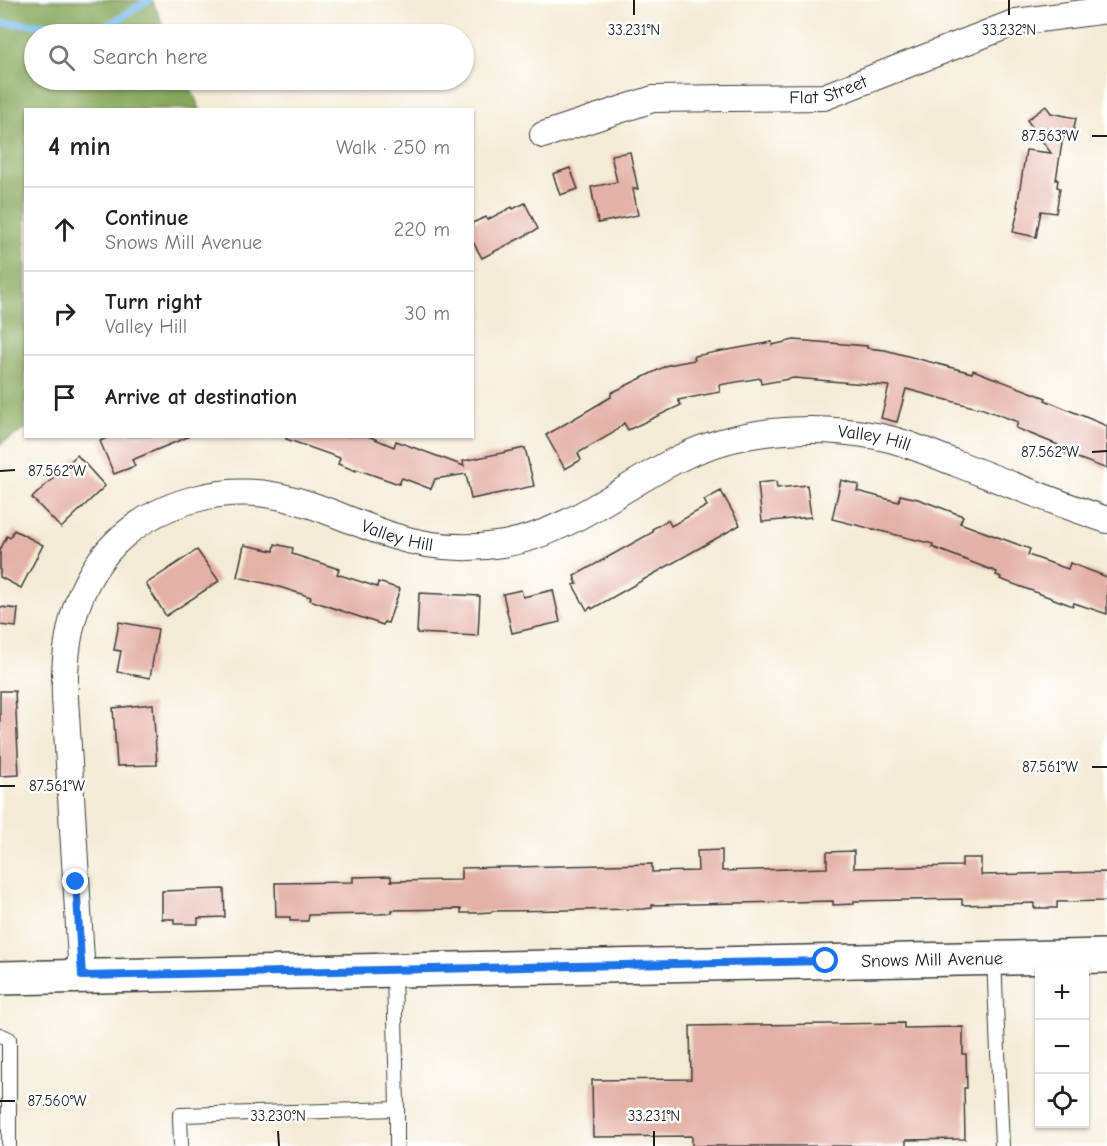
<!DOCTYPE html>
<html lang="en">
<head>
<meta charset="utf-8">
<style>
	body { margin:0; font-family:"Comic Neue",sans-serif; background:#f2f2f2; color:#222 }
	.controls { position:absolute; right:18px; bottom:18px; display:grid; overflow:hidden; border-radius:0px; box-shadow:0 2px 4px #0004 }
	.controls button { width:54px; height:54px; display:grid; place-items:center; padding:0; border:0; border-bottom:2px solid #e0e0e0; background:#fff; color:#222; font:30px sans-serif }
	.stop { position:absolute; width:18px; height:18px; margin:-14px; border:4px solid #1a73e8; border-radius:50%; background:#fff }
	.stop.end { background:#1a73e8; border-color:#fff; box-shadow:0 2px 6px #0008 }
	.list { margin:0; padding:0; list-style:none }
	h2 { display:flex; justify-content:space-between; align-items:center; height:78px; margin:0; padding:0 24px; font-size:26px }
	h2 small { font-size:20px; font-weight:400; color:#767676 }
	.list li { display:grid; grid-template-columns:39px 1fr auto; gap:18px; align-items:center; box-sizing:border-box; height:84px; padding:0 24px; border-top:2px solid #e0e0e0 }
	.list b { display:block; font-size:22px; white-space:nowrap }
	.list p { margin:0; font-size:20px; white-space:nowrap; color:#767676 }
	.list em { font-size:20px; font-style:normal; color:#767676 }
	.icon { flex:none; width:33px; height:33px; fill:none; stroke:currentColor; stroke-width:2; stroke-linecap:round; stroke-linejoin:round }
	.map { position:relative; flex:none; width:1107px; height:1146px; overflow:hidden }
	.search { position:absolute; background:#fff; box-shadow:0 2px 4px #0004; left:24px; top:24px; width:450px; height:66px; display:flex; align-items:center; gap:15px; box-sizing:border-box; padding:0 21px; border-radius:33px; color:#767676; font-size:22px }
	.panel { position:absolute; background:#fff; box-shadow:0 2px 4px #0004; left:24px; top:108px; width:450px; height:330px; border-radius:0px }
	.map>svg:first-child { display:block }
</style>
</head>
<body>
<div class="map">
<svg width="1107" height="1146" viewBox="0 0 1107 1146">
	<rect width="100%" height="100%" fill="#fff"/>
	<filter id="ink" filterUnits="userSpaceOnUse"><feTurbulence type="fractalNoise" baseFrequency=".0167" numOctaves="2"/><feDisplacementMap in="SourceGraphic" scale="12" xChannelSelector="R" yChannelSelector="G"/><feConvolveMatrix kernelMatrix="1 2 1 2 8 2 1 2 1" color-interpolation-filters="sRGB"/></filter>
	<filter id="wash" filterUnits="userSpaceOnUse"><feTurbulence type="fractalNoise" baseFrequency=".008" numOctaves="4" result="noise"/><feDisplacementMap in="SourceGraphic" scale="24" xChannelSelector="R" yChannelSelector="G"/><feGaussianBlur stdDeviation="1.35" result="paint"/><feColorMatrix in="noise" values="0 0 0 0 0 0 0 0 0 0 0 0 0 0 0 0 0 1.4 0 .05"/><feComposite in="paint" operator="in"/></filter>
	<g filter="url(#wash)">
		<rect width="100%" height="100%" fill="#f4ebd5"/>
		<polygon fill="#86a85c" stroke="#51623c" stroke-width="1.5" points="0,0 152,0 167,34 34,34 34,80 187,80 200,109 26,110 25,429 0,444"/>
		<g fill="none" stroke-linecap="round" stroke-linejoin="round">
			<polyline stroke="#78bbed" stroke-width="7" points="0,23 105,27 149,0"/>
		</g>
		<g id="blocks">
			<g fill="#e4b1a6">
				<polygon points="1046,106 1051,113 1076,118 1072,138 1063,137 1056,180 1058,180 1057,187 1060,188 1056,213 1041,211 1036,237 1013,232 1019,207 1017,207 1026,150 1051,153 1027,120"/>
				<polygon points="630,152 638,189 633,189 638,215 598,223 591,187 617,182 611,155"/>
				<polygon points="570,168 578,189 560,195 553,174"/>
				<polygon points="525,203 538,229 482,258 472,240 472,223 486,217 487,220 512,207 513,209"/>
				<polygon points="794,340 867,346 867,348 885,350 972,373 973,370 1046,398 1045,400 1107,426 1107,469 1056,450 1058,445 1016,428 1018,422 978,407 977,408 906,389 897,422 881,418 889,386 794,378 761,384 760,378 719,385 720,392 678,400 681,405 628,430 624,423 613,433 578,453 581,460 565,469 546,435 611,397 611,393 668,365 695,360 694,356 772,342 772,345"/>
				<polygon points="111,436 188,436 188,437 132,460 135,466 114,474 100,441"/>
				<polygon points="286,436 368,436 394,447 396,441 464,466 463,461 525,448 534,486 471,499 466,474 435,479 431,489 402,478 399,484 356,469 356,471 338,464 340,458 286,439"/>
				<polygon points="77,455 105,486 61,528 32,498"/>
				<polygon points="841,480 859,485 857,491 899,502 900,495 918,499 963,516 960,523 1030,549 1028,555 1068,569 1070,563 1107,577 1107,614 1074,603 1073,606 1000,579 1001,577 996,575 997,572 932,547 933,544 832,519"/>
				<polygon points="776,481 777,488 807,485 811,517 762,522 758,483"/>
				<polygon points="721,491 740,525 592,609 591,607 587,610 573,585 577,584 574,576 653,532 652,529 668,520 671,526 707,506 704,500"/>
				<polygon points="14,530 43,545 21,588 0,577 0,550 7,536 10,538"/>
				<polygon points="275,544 293,548 292,554 339,569 337,574 377,587 378,582 400,589 388,623 384,622 383,625 310,600 311,597 273,585 237,577 244,545 274,551"/>
				<polygon points="197,550 219,581 166,616 146,584"/>
				<polygon points="521,590 523,597 553,590 560,622 512,633 503,594"/>
				<polygon points="419,593 480,596 478,636 417,633"/>
				<polygon points="0,607 18,609 16,627 0,625"/>
				<polygon points="119,622 158,629 150,678 117,672 121,651 114,650"/>
				<polygon points="0,691 15,691 19,775 0,776"/>
				<polygon points="153,704 157,765 117,766 113,708"/>
				<polygon points="722,850 722,871 827,868 827,852 854,851 854,868 962,866 962,858 981,858 981,875 1107,872 1107,901 1057,902 1057,908 1034,908 1034,903 962,905 962,899 854,901 854,904 833,905 833,901 652,905 652,908 643,909 492,911 492,912 475,913 461,913 461,909 392,910 392,913 380,914 309,915 308,921 290,921 290,917 276,917 275,883 353,882 353,877 391,876 391,881 461,880 461,868 652,864 652,872 698,871 697,851"/>
				<polygon points="224,889 225,917 198,918 198,924 174,924 174,919 162,919 162,891"/>
				<polygon points="904,1023 904,1028 963,1027 963,1054 966,1054 967,1088 964,1088 965,1139 906,1140 906,1146 692,1146 692,1136 593,1137 592,1080 691,1079 690,1026"/>
			</g>
		</g>
	</g>
	<g filter="url(#ink)">
		<use href="#blocks" fill-opacity="0" stroke="#3c3b38" stroke-width="1.5"/>
		<g fill="none" stroke-linecap="round" stroke-linejoin="round">
			<defs>
				<g id="service">
					<polyline points="994,958 1002,1146"/>
					<polyline points="0,1035 9,1039 9,1146"/>
					<polyline points="397,1109 397,1146"/>
					<polyline points="181,1146 180,1115 397,1109 394,970"/>
				</g>
				<g id="minor">
					<path id="s1" d="M 543,135 L 653,99 L 824,97 L 1016,22 L 1107,10"/>
					<path id="s2" d="M 82,976 L 65,698 C 63,638 76,577 123,536 C 145,517 170,505 199,498 C 275,479 324,513 393,536 C 428,547 467,550 503,544 C 569,533 620,488 678,459 C 738,429 811,424 876,436 C 904,441 932,454 958,464 C 1007,483 1057,503 1107,520"/>
				</g>
				<g id="secondary">
					<path id="s3" d="M 0,978 L 1107,956"/>
				</g>
			</defs>
			<use href="#service" stroke="#3c3b38" stroke-width="16"/>
			<use href="#minor" stroke="#3c3b38" stroke-width="28"/>
			<use href="#secondary" stroke="#3c3b38" stroke-width="36"/>
			<use href="#service" stroke="#fff" stroke-width="14"/>
			<use href="#minor" stroke="#fff" stroke-width="26"/>
			<use href="#secondary" stroke="#fff" stroke-width="33"/>
		</g>
	</g>
	<g fill="none" stroke-linecap="round" stroke-linejoin="round" filter="url(#ink)">
		<polyline stroke="#1a73e8" stroke-width="8" points="76,882 82,976 826,961"/>
	</g>
	<path fill="none" stroke="#1c1c1c" stroke-width="2" d="M 634,0 L 634,15M 1009,0 L 1009,15M 1092,136 L 1107,136M 1092,452 L 1107,451M 0,471 L 15,470M 1092,767 L 1107,767M 0,786 L 15,786M 0,1101 L 15,1101M 278,1131 L 279,1146M 654,1131 L 654,1146"/>
	<g text-anchor="middle" dominant-baseline="central" stroke-width="5" stroke-linejoin="round" paint-order="stroke">
		<g font-size="18" fill="#1c1c1c" stroke="#fff">
			<text stroke="none"><textPath href="#s1" startOffset="292">Flat Street</textPath></text>
			<text stroke="none"><textPath href="#s2" startOffset="1252">Valley Hill</textPath></text>
			<text stroke="none"><textPath href="#s2" startOffset="748">Valley Hill</textPath></text>
			<text stroke="none"><textPath href="#s3" startOffset="932">Snows Mill Avenue</textPath></text>
		</g>
	</g>
	<g font-size="15" text-anchor="middle" fill="#1c1c1c" stroke="#fff" stroke-width="5" stroke-linejoin="round" paint-order="stroke">
		<text x="634" y="35">33.231°N</text>
		<text x="1009" y="35">33.232°N</text>
		<text x="1050" y="141">87.563°W</text>
		<text x="1050" y="457">87.562°W</text>
		<text x="57" y="476">87.562°W</text>
		<text x="1050" y="772">87.561°W</text>
		<text x="57" y="791">87.561°W</text>
		<text x="57" y="1106">87.560°W</text>
		<text x="278" y="1121">33.230°N</text>
		<text x="654" y="1121">33.231°N</text>
	</g>
</svg>
<div class="controls">
<button>+</button>
<button>−</button>
<button><svg class="icon" aria-label="locate" viewBox="0 0 24 24"><circle cx="12" cy="12" r="6"/><path d="M12 2v4M12 18v4M2 12h4M18 12h4"/></svg></button>
</div>
<div class="stop" style="left:826px;top:961px"></div>
<div class="stop end" style="left:76px;top:882px"></div>
<div class="search"><svg class="icon" aria-label="search" viewBox="0 0 24 24"><circle cx="10" cy="10" r="6"/><path d="M15 15l6 6"/></svg>Search here</div>
<section class="panel">
<h2>4 min<small>Walk · 250 m</small></h2>
<ul class="list">
<li><svg class="icon" aria-label="ahead" viewBox="0 0 24 24"><path d="M12 20V5M6 11l6-6 6 6"/></svg><div><b>Continue</b><p>Snows Mill Avenue</p></div><em>220 m</em></li>
<li><svg class="icon" aria-label="right" viewBox="0 0 24 24"><path d="M7 20v-9h11M14 6l5 5-5 5"/></svg><div><b>Turn right</b><p>Valley Hill</p></div><em>30 m</em></li>
<li><svg class="icon" aria-label="arrive" viewBox="0 0 24 24"><path d="M6 21V4h12l-3 4 3 4H6"/></svg><div><b>Arrive at destination</b></div></li>
</ul>
</section>
</div>
</body>
</html>
